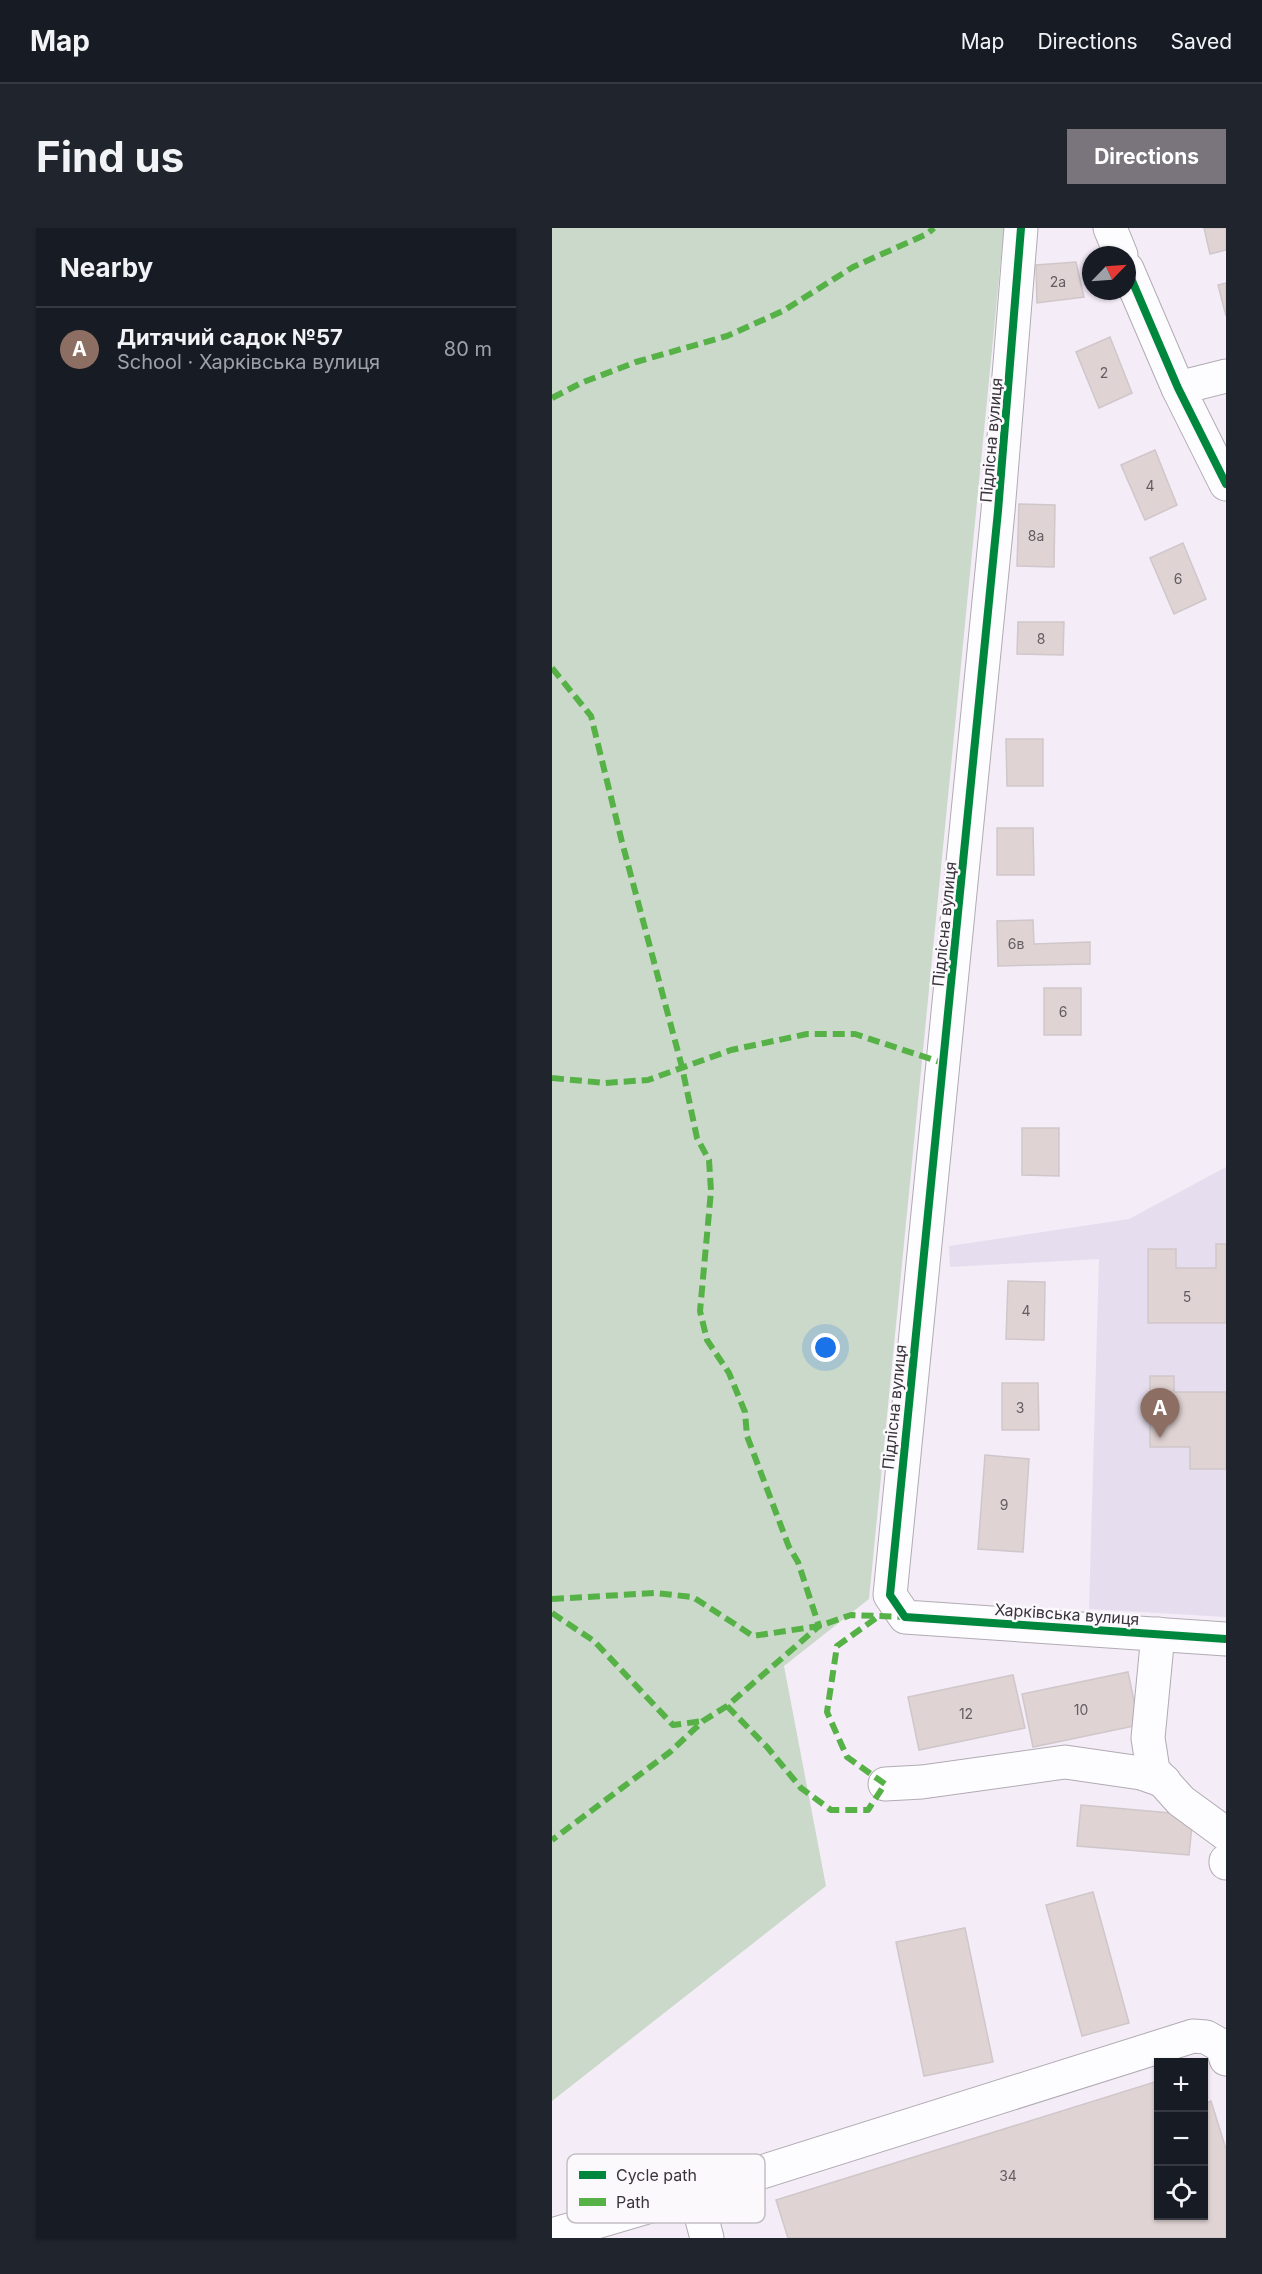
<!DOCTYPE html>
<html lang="en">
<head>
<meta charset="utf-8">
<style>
	body { margin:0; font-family:Inter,sans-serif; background:#20242c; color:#f1f3f6 }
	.controls { position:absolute; right:18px; bottom:18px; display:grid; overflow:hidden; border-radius:0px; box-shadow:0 2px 4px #0004 }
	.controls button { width:54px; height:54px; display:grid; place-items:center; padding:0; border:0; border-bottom:2px solid #363941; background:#171b24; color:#f1f3f6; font:30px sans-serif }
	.compass { position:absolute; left:530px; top:18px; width:54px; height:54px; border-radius:50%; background:#171b24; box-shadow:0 2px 4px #0004; rotate:65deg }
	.you { position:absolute; left:274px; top:1120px; width:21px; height:21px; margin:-15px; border:4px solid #fff; border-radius:50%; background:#1a73e8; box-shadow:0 0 0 9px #1a73e833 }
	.badge { display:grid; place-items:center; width:39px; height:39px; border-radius:50%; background:#7a747d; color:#fff; font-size:20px; font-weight:700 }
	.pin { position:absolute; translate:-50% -50px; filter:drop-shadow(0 2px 3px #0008) }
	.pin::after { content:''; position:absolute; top:32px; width:21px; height:18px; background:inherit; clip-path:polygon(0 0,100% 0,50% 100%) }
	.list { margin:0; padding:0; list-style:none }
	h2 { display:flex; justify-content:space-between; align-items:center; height:78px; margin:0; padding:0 24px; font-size:26px }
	h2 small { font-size:20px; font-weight:400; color:#9ea1a6 }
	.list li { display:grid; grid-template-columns:39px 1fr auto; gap:18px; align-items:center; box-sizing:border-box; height:84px; padding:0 24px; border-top:2px solid #363941 }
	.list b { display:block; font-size:22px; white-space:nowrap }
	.list p { margin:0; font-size:20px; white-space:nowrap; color:#9ea1a6 }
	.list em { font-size:20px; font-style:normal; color:#9ea1a6 }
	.icon { flex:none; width:33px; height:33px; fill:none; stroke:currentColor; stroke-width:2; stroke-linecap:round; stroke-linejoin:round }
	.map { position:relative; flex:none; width:674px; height:2010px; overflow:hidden; border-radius:0px }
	header { display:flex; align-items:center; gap:36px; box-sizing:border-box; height:84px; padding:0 30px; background:#171b24; border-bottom:2px solid #363941 }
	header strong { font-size:28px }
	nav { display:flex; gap:33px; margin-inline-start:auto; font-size:21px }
	.intro { display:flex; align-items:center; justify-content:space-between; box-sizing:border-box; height:144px; padding:0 36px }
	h1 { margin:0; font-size:42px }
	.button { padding:15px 27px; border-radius:0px; background:#7a747d; color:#fff; font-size:21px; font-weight:700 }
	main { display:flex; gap:36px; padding:0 36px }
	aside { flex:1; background:#171b24; border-radius:0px; box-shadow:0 2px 4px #0004 }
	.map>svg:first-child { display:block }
</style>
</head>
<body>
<header>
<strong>Map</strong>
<nav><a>Map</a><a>Directions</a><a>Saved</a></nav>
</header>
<div class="intro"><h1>Find us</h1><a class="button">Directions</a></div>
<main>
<aside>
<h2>Nearby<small></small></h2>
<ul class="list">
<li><span class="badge" style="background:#8d6e63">A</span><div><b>Дитячий садок №57</b><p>School · Харківська вулиця</p></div><em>80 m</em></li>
</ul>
</aside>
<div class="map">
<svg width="674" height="2010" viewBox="0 0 674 2010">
	<rect width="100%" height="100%" fill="#f4ecf7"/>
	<polygon fill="#e6deee" points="674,939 674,1389 537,1381 547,1031 398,1039 397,1018 577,991"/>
	<polygon fill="#cbd9ca" points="0,0 452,0 317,1371 232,1438 274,1658 0,1873"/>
	<g fill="#e0d3d3" stroke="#cfc7ca" stroke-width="1.5">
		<polygon points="652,0 674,0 674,22 658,26"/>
		<polygon points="524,34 532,69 485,75 484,37"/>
		<polygon points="674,55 674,88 666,57"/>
		<polygon points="558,109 580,165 547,180 524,124"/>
		<polygon points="603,222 625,277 593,292 569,237"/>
		<polygon points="467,276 503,277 502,339 465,338"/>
		<polygon points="631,315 654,371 622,386 598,330"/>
		<polygon points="466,394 512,394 511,427 465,426"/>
		<polygon points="454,511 491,511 491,558 455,558"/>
		<polygon points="445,600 481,600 482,647 445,647"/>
		<polygon points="481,692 482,716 538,714 538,736 446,738 445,693"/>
		<rect x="492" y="760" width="37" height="47"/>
		<polygon points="470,900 507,900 507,948 470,947"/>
		<polygon points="664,1016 674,1016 674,1095 596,1095 596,1021 624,1021 624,1040 664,1040"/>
		<polygon points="456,1053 493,1054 492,1112 454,1111"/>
		<polygon points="598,1148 622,1148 622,1164 674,1164 674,1241 638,1241 638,1219 598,1219"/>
		<polygon points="450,1155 486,1155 487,1202 450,1202"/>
		<polygon points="433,1227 477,1231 471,1324 426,1321"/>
		<polygon points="576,1444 587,1497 481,1519 470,1466"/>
		<polygon points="461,1447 473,1500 367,1522 356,1469"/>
		<polygon points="529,1577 641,1587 637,1627 525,1618"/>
		<polygon points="541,1664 577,1795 530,1808 494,1677"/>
		<polygon points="413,1700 441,1834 372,1848 344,1714"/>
		<polygon points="606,1853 606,1988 652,1988 652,1876 659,1873 674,1921 674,2010 236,2010 224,1972"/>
	</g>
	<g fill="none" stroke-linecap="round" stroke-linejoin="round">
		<defs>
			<g id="minor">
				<polyline points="469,0 446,283 338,1367 353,1389 674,1411"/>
				<polyline points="558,0 569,27"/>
				<polyline points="575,41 626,160 674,256"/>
				<polyline points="626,160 674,148"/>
				<polyline points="606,1406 596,1510 601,1542 629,1573 674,1606"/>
				<polyline points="333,1556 370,1554 513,1534 589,1545 612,1553"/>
				<polyline points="674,1633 674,1635"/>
				<polyline points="143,1965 641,1808 654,1809 670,1818 674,1831"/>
				<polyline points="0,2007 143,1965 155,2010"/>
			</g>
		</defs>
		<use href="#minor" stroke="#b1abb3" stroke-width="35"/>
		<use href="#minor" stroke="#fdfcfe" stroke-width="33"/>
		<g stroke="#56b246" stroke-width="6" stroke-dasharray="12 6" stroke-linecap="butt">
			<polyline points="0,170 29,155 84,134 175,108 231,83 301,39 375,6 382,0"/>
			<polyline points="0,440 39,488 70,614 130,839 145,910 157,932 159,963 148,1083 155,1112 177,1145 193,1184 195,1208 237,1319 246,1334 267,1398 175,1478 151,1493 118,1524 0,1612"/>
			<polyline points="0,850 53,855 96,852 179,822 255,806 303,806 391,835"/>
			<polyline points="0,1371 103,1365 141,1369 201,1408 267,1398 299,1387 353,1389"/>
			<polyline points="0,1385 42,1413 121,1497 151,1493"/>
			<polyline points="175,1478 215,1519 249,1560 279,1582 316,1582 333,1556 295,1529 275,1484 285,1418 327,1388"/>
		</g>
		<defs>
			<g id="cycleway">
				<polyline points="469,0 446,283 338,1367 353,1389 674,1411"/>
				<polyline points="575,41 626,160 674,256"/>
			</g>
		</defs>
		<use href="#cycleway" stroke="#fcf9fd" stroke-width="11"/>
		<use href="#cycleway" stroke="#00873e" stroke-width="8"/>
	</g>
	<g text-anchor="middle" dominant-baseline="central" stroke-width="5" stroke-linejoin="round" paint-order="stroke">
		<g font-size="14" fill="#635c62">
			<text x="506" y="53">2а</text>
			<text x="552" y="144">2</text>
			<text x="598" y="257">4</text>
			<text x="484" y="307">8а</text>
			<text x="626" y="350">6</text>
			<text x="489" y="410">8</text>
			<text x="464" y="715">6в</text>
			<text x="511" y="783">6</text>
			<text x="635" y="1068">5</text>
			<text x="474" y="1082">4</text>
			<text x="468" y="1179">3</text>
			<text x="452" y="1276">9</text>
			<text x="529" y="1481">10</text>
			<text x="414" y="1485">12</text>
			<text x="456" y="1947">34</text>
		</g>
		<g font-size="16" fill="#39343c" stroke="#fcf9fd">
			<text transform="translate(439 212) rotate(-85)">Підлісна вулиця</text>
			<text transform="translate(392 696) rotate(-84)">Підлісна вулиця</text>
			<text transform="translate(342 1179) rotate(-84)">Підлісна вулиця</text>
			<text transform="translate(515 1386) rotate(4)">Харківська вулиця</text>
		</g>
	</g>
	<rect x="15" y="1926" width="198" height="69" rx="9" fill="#fcf9fd" stroke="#c2bec3" stroke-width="1.5"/>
	<rect x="27" y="1943" width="27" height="8" fill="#00873e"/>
	<rect x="27" y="1970" width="27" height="8" fill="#56b246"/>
	<g font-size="16" fill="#39343c">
		<text x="64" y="1953">Cycle path</text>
		<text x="64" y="1980">Path</text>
	</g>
</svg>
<div class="controls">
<button>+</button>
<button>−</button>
<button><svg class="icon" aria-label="locate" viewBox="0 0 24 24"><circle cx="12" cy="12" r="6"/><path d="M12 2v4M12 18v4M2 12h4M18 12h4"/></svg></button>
</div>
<svg class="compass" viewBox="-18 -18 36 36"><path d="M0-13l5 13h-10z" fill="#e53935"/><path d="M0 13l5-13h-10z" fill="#9ea1a6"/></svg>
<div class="you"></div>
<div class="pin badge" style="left:608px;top:1210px;background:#8d6e63">A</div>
</div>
</main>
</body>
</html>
